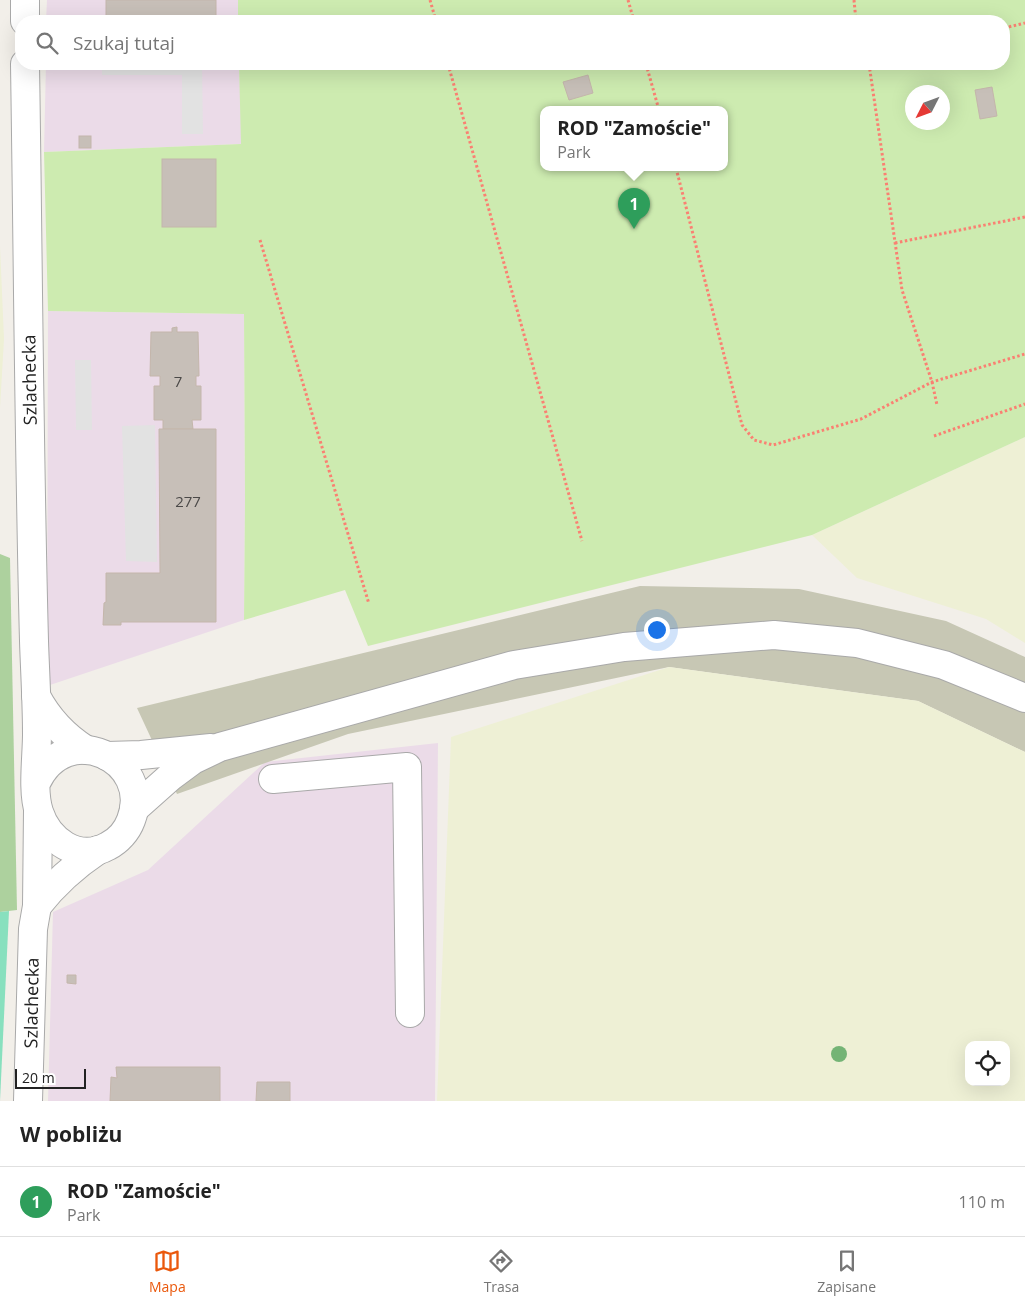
<!DOCTYPE html>
<html lang="pl">
<head>
<meta charset="utf-8">
<style>
	body { margin:0; font-family:"Open Sans",sans-serif; background:#f6f6f6; color:#222 }
	.controls { position:absolute; right:15px; bottom:15px; display:grid; overflow:hidden; border-radius:10px; box-shadow:0 5px 20px #0002 }
	.controls button { width:45px; height:45px; display:grid; place-items:center; padding:0; border:0; border-bottom:1px solid #e0e0e0; background:#fff; color:#222; font:25px sans-serif }
	.compass { position:absolute; left:905px; top:85px; width:45px; height:45px; border-radius:50%; background:#fff; box-shadow:0 5px 20px #0002; rotate:228deg }
	.scale { position:absolute; left:15px; bottom:12px; width:71px; box-sizing:border-box; padding-left:5px; border:2px solid #222; border-top:0; font-size:14px; line-height:18px; white-space:nowrap; color:#222; -webkit-text-stroke:4px #fff; paint-order:stroke }
	.you { position:absolute; left:656px; top:629px; width:18px; height:18px; margin:-12px; border:4px solid #fff; border-radius:50%; background:#1a73e8; box-shadow:0 0 0 8px #1a73e833 }
	.badge { display:grid; place-items:center; width:32px; height:32px; border-radius:50%; background:#ea580c; color:#fff; font-size:16px; font-weight:700 }
	.pin { position:absolute; translate:-50% -41px; filter:drop-shadow(0 1px 2px #0008) }
	.pin::after { content:''; position:absolute; top:26px; width:18px; height:15px; background:inherit; clip-path:polygon(0 0,100% 0,50% 100%) }
	.popup { position:absolute; left:540px; top:106px; width:188px; height:65px; box-sizing:border-box; display:grid; place-content:center; border-radius:10px; background:#fff; filter:drop-shadow(0 1px 4px #0005); font-size:16px; white-space:nowrap; color:#767676 }
	.popup b { font-size:19px; color:#222 }
	.popup::after { content:''; position:absolute; left:50%; top:100%; margin-left:-10px; border:10px solid transparent; border-top-color:#fff }
	.list { margin:0; padding:0; list-style:none }
	h2 { display:flex; justify-content:space-between; align-items:center; height:65px; margin:0; padding:0 20px; font-size:21px }
	h2 small { font-size:16px; font-weight:400; color:#767676 }
	.list li { display:grid; grid-template-columns:32px 1fr auto; gap:15px; align-items:center; box-sizing:border-box; height:70px; padding:0 20px; border-top:1px solid #e0e0e0 }
	.list b { display:block; font-size:19px; white-space:nowrap }
	.list p { margin:0; font-size:16px; white-space:nowrap; color:#767676 }
	.list em { font-size:16px; font-style:normal; color:#767676 }
	.icon { flex:none; width:28px; height:28px; fill:none; stroke:currentColor; stroke-width:2; stroke-linecap:round; stroke-linejoin:round }
	.map { position:relative; flex:none; width:1025px; height:1101px; overflow:hidden }
	.search { position:absolute; background:#fff; box-shadow:0 5px 20px #0002; left:15px; right:15px; top:15px; height:55px; display:flex; align-items:center; gap:12px; box-sizing:border-box; padding:0 18px; border-radius:20px; color:#767676; font-size:19px }
	.sheet { height:135px; background:#fff }
	nav { display:flex; justify-content:space-around; align-items:center; box-sizing:border-box; height:70px; border-top:1px solid #e0e0e0; background:#fff; font-size:14px; color:#767676 }
	nav a { display:grid; justify-items:center; gap:2px }
	nav .on { color:#ea580c }
	.map>svg:first-child { display:block }
</style>
</head>
<body>
<div class="map">
<svg width="1025" height="1101" viewBox="0 0 1025 1101">
	<rect width="100%" height="100%" fill="#f2efe9"/>
	<g fill="#ebdbe8">
		<polygon points="47,0 238,0 238,21 46,21"/>
		<polygon points="46,64 239,64 242,144 44,152"/>
		<polygon points="48,311 244,314 245,499 244,620 47,686"/>
		<polygon points="438,743 435,1101 48,1101 53,912 148,870 265,762"/>
	</g>
	<polygon fill="#c7c7b4" points="640,586 799,589 946,621 1025,657 1025,752 918,701 669,667 348,734 177,794 137,708"/>
	<g fill="#eef0d5" fill-rule="evenodd">
		<polygon points="0,246 4,339 0,408"/>
		<polygon points="1025,437 1025,643 986,619 857,578 812,535"/>
		<path d="M 669,667 L 918,701 L 1025,752 L 1025,1101 L 437,1101 L 451,737 ZM 969,1045 L 1006,1045 L 1006,1082 L 969,1082 Z"/>
	</g>
	<path fill="#cdebb0" fill-rule="evenodd" d="M 238,0 L 1025,0 L 1025,437 L 812,535 L 368,646 L 345,590 L 244,620 L 245,499 L 244,314 L 48,311 L 44,152 L 241,144 L 239,64 L 1004,64 L 1004,21 L 238,21 ZM 912,92 L 942,92 L 942,122 L 912,122 ZM 544,110 L 724,110 L 724,168 L 544,168 Z"/>
	<polygon fill="#add19e" points="0,554 10,558 17,910 0,912"/>
	<polygon fill="#88e0be" points="9,911 0,1101 0,912"/>
	<g fill="#e2e2e2">
		<polygon points="102,64 202,64 203,134 182,134 182,75 102,75"/>
		<polygon points="75,360 91,360 92,430 76,430"/>
		<polygon points="155,425 157,562 126,561 122,426"/>
	</g>
	<g fill="#c7bfb8" stroke="#c4b6ab">
		<rect x="106" y="0" width="110" height="21"/>
		<polygon points="588,75 593,93 569,100 563,82"/>
		<polygon points="992,87 997,116 980,119 975,90"/>
		<rect x="79" y="136" width="12" height="12"/>
		<rect x="162" y="159" width="54" height="68"/>
		<polygon points="177,327 177,332 198,332 199,374 199,376 196,376 196,386 201,386 201,420 192,420 193,429 163,429 163,420 154,420 154,386 160,386 160,376 150,376 151,332 172,332 172,328"/>
		<polygon points="159,429 216,429 216,622 121,622 121,625 103,625 104,603 106,602 106,573 160,573"/>
		<polygon points="67,975 76,975 76,984 67,983"/>
		<polygon points="116,1067 220,1067 220,1101 110,1101 111,1077 117,1078"/>
		<polygon points="257,1082 290,1082 290,1101 256,1101"/>
	</g>
	<g fill="none" stroke-linecap="round" stroke-linejoin="round">
		<defs>
			<g id="minor">
				<polyline points="25,0 25,21"/>
				<path d="M 25,64 C 28,256 29,449 34,641 C 35,672 37,703 37,734 C 37,757 32,791 39,812 C 48,840 78,863 108,846 C 118,841 127,831 131,820 C 154,760 66,717 36,783"/>
				<path d="M 36,696 C 48,719 64,736 86,750"/>
				<polyline points="107,756 141,755 211,748"/>
				<polyline points="273,779 407,767 410,1013"/>
				<polyline points="134,809 170,777 193,760 220,747 514,665 624,647 774,635 857,643 944,665 1025,698"/>
				<path d="M 37,906 C 55,883 74,866 98,850"/>
				<polyline points="28,1101 33,929 37,906 38,811"/>
			</g>
		</defs>
		<use href="#minor" stroke="#a9a9a9" stroke-width="30"/>
		<g stroke="#fa8072" stroke-width="3" stroke-dasharray="2.5 2.5" stroke-linecap="butt">
			<polyline points="430,0 436,21"/>
			<polyline points="628,0 634,21"/>
			<polyline points="854,0 856,21"/>
			<polyline points="1004,28 1025,23"/>
			<polyline points="448,64 582,541"/>
			<polyline points="646,64 659,110"/>
			<polyline points="869,64 902,290 932,382 937,405"/>
			<polyline points="676,168 742,425 754,440 773,445 861,419 932,382 1025,354"/>
			<polyline points="260,240 369,604"/>
			<polyline points="895,243 1025,217"/>
			<polyline points="934,436 1025,404"/>
		</g>
		<use href="#minor" stroke="#fff" stroke-width="28"/>
	</g>
	<circle fill="#74b475" cx="839" cy="1054" r="8"/>
	<g text-anchor="middle" dominant-baseline="central" stroke-width="4" stroke-linejoin="round" paint-order="stroke">
		<g font-size="15" fill="#4b4948">
			<text x="178" y="381">7</text>
			<text x="188" y="501">277</text>
		</g>
		<g font-size="18" fill="#222" stroke="#fff">
			<text transform="translate(29 380) rotate(-91)">Szlachecka</text>
			<text transform="translate(31 1003) rotate(-89)">Szlachecka</text>
		</g>
	</g>
</svg>
<div class="controls">
<button><svg class="icon" aria-label="locate" viewBox="0 0 24 24"><circle cx="12" cy="12" r="6"/><path d="M12 2v4M12 18v4M2 12h4M18 12h4"/></svg></button>
</div>
<svg class="compass" viewBox="-18 -18 36 36"><path d="M0-13l5 13h-10z" fill="#e53935"/><path d="M0 13l5-13h-10z" fill="#767676"/></svg>
<div class="scale">20 m</div>
<div class="you"></div>
<div class="pin badge" style="left:634px;top:229px;background:#2e9e5b">1</div>
<div class="popup"><b>ROD &quot;Zamoście&quot;</b>Park</div>
<div class="search"><svg class="icon" aria-label="search" viewBox="0 0 24 24"><circle cx="10" cy="10" r="6"/><path d="M15 15l6 6"/></svg>Szukaj tutaj</div>
</div>
<section class="sheet">
<h2>W pobliżu<small></small></h2>
<ul class="list">
<li><span class="badge" style="background:#2e9e5b">1</span><div><b>ROD &quot;Zamoście&quot;</b><p>Park</p></div><em>110 m</em></li>
</ul>
</section>
<nav>
<a class="on"><svg class="icon" aria-label="map" viewBox="0 0 24 24"><path d="M3 6l6-2 6 2 6-2v14l-6 2-6-2-6 2zM9 4v14M15 6v14"/></svg>Mapa</a>
<a><svg class="icon" aria-label="directions" viewBox="0 0 24 24"><path d="M12 3l9 9-9 9-9-9zM9 14v-3h6M13 9l2 2-2 2"/></svg>Trasa</a>
<a><svg class="icon" aria-label="saved" viewBox="0 0 24 24"><path d="M7 4h10v16l-5-4-5 4z"/></svg>Zapisane</a>
</nav>
</body>
</html>
